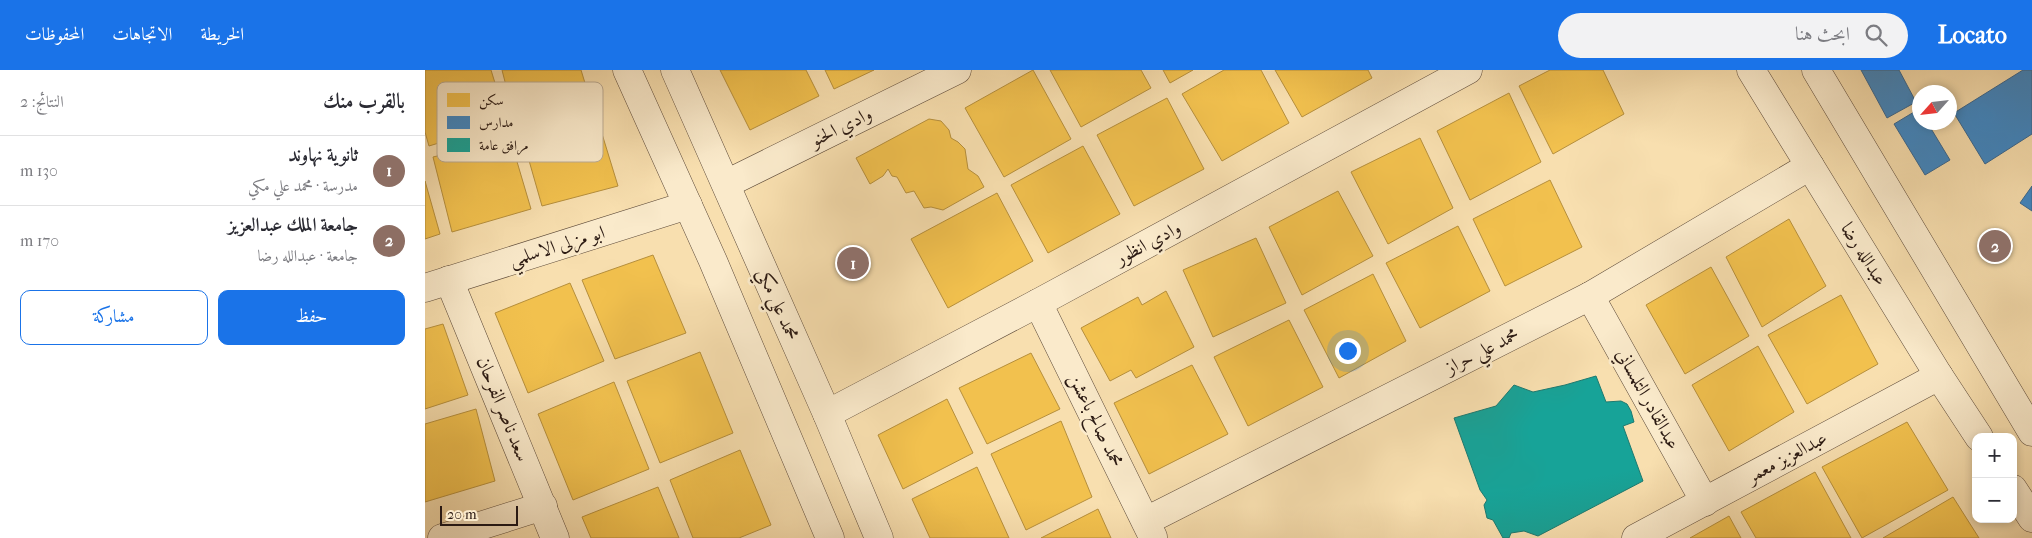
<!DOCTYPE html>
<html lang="ar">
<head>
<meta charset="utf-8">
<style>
	body { margin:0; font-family:"IM FELL French Canon",Amiri,serif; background:#f2f2f3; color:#2b2b33; direction:rtl }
	.controls { position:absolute; right:15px; bottom:15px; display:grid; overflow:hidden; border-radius:10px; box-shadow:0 2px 8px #0003 }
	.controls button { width:45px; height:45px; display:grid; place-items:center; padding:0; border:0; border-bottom:1px solid #e1e1e2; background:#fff; color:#2b2b33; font:25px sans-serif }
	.compass { position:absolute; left:1487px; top:15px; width:45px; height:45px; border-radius:50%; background:#fff; box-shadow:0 2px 8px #0003; rotate:243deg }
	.scale { position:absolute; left:15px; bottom:12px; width:78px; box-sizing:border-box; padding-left:5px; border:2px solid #2b1a13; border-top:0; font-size:14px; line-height:18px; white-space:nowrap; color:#2b1a13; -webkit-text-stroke:4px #faeacb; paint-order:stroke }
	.you { position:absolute; left:922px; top:280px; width:18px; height:18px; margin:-12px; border:4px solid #fff; border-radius:50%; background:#1a73e8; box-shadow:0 0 0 8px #1a73e833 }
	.badge { display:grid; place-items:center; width:32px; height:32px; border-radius:50%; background:#1a73e8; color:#fff; font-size:16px; font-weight:700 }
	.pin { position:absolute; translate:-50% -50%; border:2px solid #fff; box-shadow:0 1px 5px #0006 }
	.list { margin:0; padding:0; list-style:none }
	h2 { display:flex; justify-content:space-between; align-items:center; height:65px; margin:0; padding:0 20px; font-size:21px }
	h2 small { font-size:16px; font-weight:400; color:#7c7c81 }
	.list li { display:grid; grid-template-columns:32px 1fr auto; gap:15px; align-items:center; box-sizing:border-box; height:70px; padding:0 20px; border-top:1px solid #e1e1e2 }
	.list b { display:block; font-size:19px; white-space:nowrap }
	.list p { margin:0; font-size:16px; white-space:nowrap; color:#7c7c81 }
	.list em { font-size:16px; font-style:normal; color:#7c7c81 }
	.actions { display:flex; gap:10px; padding:15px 20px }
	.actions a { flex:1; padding:11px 0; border:1px solid #1a73e8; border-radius:10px; text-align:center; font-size:18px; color:#1a73e8 }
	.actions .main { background:#1a73e8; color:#fff }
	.icon { flex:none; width:28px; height:28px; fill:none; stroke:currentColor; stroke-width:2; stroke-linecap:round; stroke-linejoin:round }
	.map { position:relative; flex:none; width:1607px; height:468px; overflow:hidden; direction:ltr }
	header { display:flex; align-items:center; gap:30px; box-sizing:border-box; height:70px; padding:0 25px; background:#1a73e8; color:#fff }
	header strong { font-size:24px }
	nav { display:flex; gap:28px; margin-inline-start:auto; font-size:18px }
	.search { width:350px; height:45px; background:#f2f2f3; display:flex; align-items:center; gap:12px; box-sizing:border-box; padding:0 18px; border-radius:28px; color:#7c7c81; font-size:19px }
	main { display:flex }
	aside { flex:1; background:#fff }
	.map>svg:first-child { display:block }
</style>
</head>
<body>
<header>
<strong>Locato</strong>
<div class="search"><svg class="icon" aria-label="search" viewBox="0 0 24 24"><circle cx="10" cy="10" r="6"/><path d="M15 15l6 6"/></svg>ابحث هنا</div>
<nav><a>الخريطة</a><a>الاتجاهات</a><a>المحفوظات</a></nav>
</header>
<main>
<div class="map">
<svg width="1607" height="468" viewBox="0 0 1607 468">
	<rect width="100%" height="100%" fill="#f8dfaf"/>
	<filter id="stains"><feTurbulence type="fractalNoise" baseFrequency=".004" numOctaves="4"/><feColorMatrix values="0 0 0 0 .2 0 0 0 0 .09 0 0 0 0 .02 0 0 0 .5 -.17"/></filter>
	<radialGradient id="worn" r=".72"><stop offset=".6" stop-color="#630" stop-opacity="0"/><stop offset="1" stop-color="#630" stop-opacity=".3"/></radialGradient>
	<g fill="#f2c14e" stroke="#b68f3c">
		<polygon points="0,0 66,0 82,52 4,76 0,62"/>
		<polygon points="77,0 156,0 164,26 89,47"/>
		<polygon points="295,0 381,0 394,26 325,60"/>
		<polygon points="400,0 449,0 409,19"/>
		<polygon points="608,0 646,69 579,107 540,38"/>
		<polygon points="625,0 716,0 726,18 656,57"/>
		<polygon points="738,0 768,0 745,13"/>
		<polygon points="799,0 836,0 864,53 797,91 757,24"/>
		<polygon points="850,0 943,0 947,8 877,47"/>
		<polygon points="1125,0 1178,0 1199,44 1128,84 1094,16"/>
		<polygon points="1084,23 1116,92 1045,130 1012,61"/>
		<polygon points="742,28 779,99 709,136 672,65"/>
		<polygon points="170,41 193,116 117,136 95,59"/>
		<polygon points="504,49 516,51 524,60 526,68 533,72 540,79 543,99 553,106 559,117 518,140 506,137 499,138 489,121 481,123 472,107 467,106 463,99 458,106 445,114 431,88"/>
		<polygon points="85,68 106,139 27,162 8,87"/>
		<polygon points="995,68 1028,138 963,174 926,102"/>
		<polygon points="658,76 695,144 623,183 586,115"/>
		<polygon points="1125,110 1157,177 1080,216 1048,149"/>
		<polygon points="0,111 15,164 0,169"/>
		<polygon points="913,121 948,186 877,225 844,157"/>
		<polygon points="572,123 608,191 523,238 486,169"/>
		<polygon points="1364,149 1401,216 1337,257 1301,187"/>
		<polygon points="1033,156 1065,221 995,258 961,193"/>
		<polygon points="831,168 861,233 788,267 758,200"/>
		<polygon points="228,185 261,263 190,289 157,210"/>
		<polygon points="1286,197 1324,266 1260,304 1221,235"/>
		<polygon points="948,204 981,271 914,308 879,240"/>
		<polygon points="145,213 179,291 103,323 70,243"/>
		<polygon points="741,221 769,277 711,308 706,300 685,311 656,258 713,227 717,235"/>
		<polygon points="1416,225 1453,294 1382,334 1343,265"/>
		<polygon points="864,250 898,317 823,356 789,287"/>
		<polygon points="18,254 43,325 0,339 0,259"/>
		<polygon points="1333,276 1369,342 1304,381 1267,315"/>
		<polygon points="275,282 308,363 235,393 202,311"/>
		<polygon points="606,283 635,339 562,374 534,318"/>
		<polygon points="767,295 803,364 724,404 689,333"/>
		<polygon points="189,312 224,399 148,430 113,344"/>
		<polygon points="522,329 548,383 478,419 453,365"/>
		<polygon points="51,339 70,411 0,432 0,354"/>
		<polygon points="636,351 667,427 601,460 566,384"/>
		<polygon points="1482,352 1523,420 1437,468 1397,397"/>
		<polygon points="315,380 346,455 314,468 268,468 245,410"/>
		<polygon points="552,397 584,468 505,468 487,429"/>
		<polygon points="1390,402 1426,468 1331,468 1316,442"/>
		<polygon points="233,417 254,468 166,468 157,447"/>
		<polygon points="1528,427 1554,468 1458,468"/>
		<polygon points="673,439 686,468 616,468"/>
		<polygon points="1304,446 1316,468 1265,468"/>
	</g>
	<g fill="#3f88c5" stroke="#396790">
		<polygon points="1436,0 1474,0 1491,32 1462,48"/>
		<polygon points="1598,0 1607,0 1607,64 1560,94 1529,43"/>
		<polygon points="1494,39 1494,52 1502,52 1525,90 1500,105 1469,54"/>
		<polygon points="1607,116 1607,141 1595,133"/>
	</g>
	<polygon fill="#17a398" stroke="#1d7a70" points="1171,306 1181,332 1196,331 1202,334 1206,341 1209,352 1198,356 1218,411 1113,466 1099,461 1086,463 1084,468 1078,468 1068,450 1062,448 1059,435 1062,430 1055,420 1029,348 1071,336 1089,315 1108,322 1140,315"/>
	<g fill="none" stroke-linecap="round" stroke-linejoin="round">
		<defs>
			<g id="minor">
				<polyline points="202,0 288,191 405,468"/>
				<polyline points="250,0 402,344 454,468"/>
				<polyline points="1326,0 1514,306 1554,367"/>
				<polyline points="1391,0 1607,362"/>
				<polyline points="301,114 532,0"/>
				<polyline points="24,210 130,468"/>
				<polyline points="0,218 263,135"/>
				<polyline points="1165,226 1280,432"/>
				<polyline points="613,233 728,467"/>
				<polyline points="402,344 613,233 1043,0"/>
				<polyline points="1588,419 1607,448"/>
				<polyline points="721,451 1165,226 1385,96"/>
				<polyline points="17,468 118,436"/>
				<polyline points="1211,468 1514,306"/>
			</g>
		</defs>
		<use href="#minor" stroke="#5e4b3a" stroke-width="29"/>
		<use href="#minor" stroke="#faeacb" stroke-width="28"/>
	</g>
	<g text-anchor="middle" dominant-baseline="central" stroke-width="5" stroke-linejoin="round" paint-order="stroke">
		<g font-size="19" fill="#2b1a13" stroke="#faeacb">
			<text transform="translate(416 57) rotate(-26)">وادي الحنو</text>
			<text transform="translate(723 173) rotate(-28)">وادي انظور</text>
			<text transform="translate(132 176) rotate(-17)">ابو مزلى الاسلمي</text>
			<text transform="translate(1439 184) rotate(58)">عبدالله رضا</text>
			<text transform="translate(353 234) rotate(66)">محمد علي مكي</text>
			<text transform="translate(1057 281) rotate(-27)">محمد علي حراز</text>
			<text transform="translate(1223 329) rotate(61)">عبدالقادر التلمساني</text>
			<text transform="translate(78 339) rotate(68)">سعد ناصر الفرحان</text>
			<text transform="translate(671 350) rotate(64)">محمد صالح باعشن</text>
			<text transform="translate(1362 387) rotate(-28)">عبدالعزيز معمر</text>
		</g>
	</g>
	<rect x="12" y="12" width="166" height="80" rx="8" fill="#faeacb" stroke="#bcac94" stroke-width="1"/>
	<rect x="22" y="23" width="23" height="14" fill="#f2c14e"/>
	<rect x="22" y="46" width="23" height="13" fill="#3f88c5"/>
	<rect x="22" y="68" width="23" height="14" fill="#17a398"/>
	<g font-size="14" fill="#2b1a13">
		<text x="54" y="35">سكن</text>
		<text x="54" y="57">مدارس</text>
		<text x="54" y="80">مرافق عامة</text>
	</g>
	<rect width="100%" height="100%" filter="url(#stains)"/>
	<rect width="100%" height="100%" fill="url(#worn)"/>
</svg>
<div class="controls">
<button>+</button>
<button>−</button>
</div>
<svg class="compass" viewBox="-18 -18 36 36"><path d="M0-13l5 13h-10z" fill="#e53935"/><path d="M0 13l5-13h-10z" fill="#7c7c81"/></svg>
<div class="scale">20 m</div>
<div class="you"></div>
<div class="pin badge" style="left:428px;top:193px;background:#8d6e63">1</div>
<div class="pin badge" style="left:1570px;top:176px;background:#8d6e63">2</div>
</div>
<aside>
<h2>بالقرب منك<small>النتائج: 2</small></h2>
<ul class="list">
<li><span class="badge" style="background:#8d6e63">1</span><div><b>ثانوية نهاوند</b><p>مدرسة · محمد علي مكي</p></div><em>130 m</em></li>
<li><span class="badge" style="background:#8d6e63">2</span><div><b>جامعة الملك عبدالعزيز</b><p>جامعة · عبدالله رضا</p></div><em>170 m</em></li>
</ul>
<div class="actions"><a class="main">حفظ</a><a>مشاركة</a></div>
</aside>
</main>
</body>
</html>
